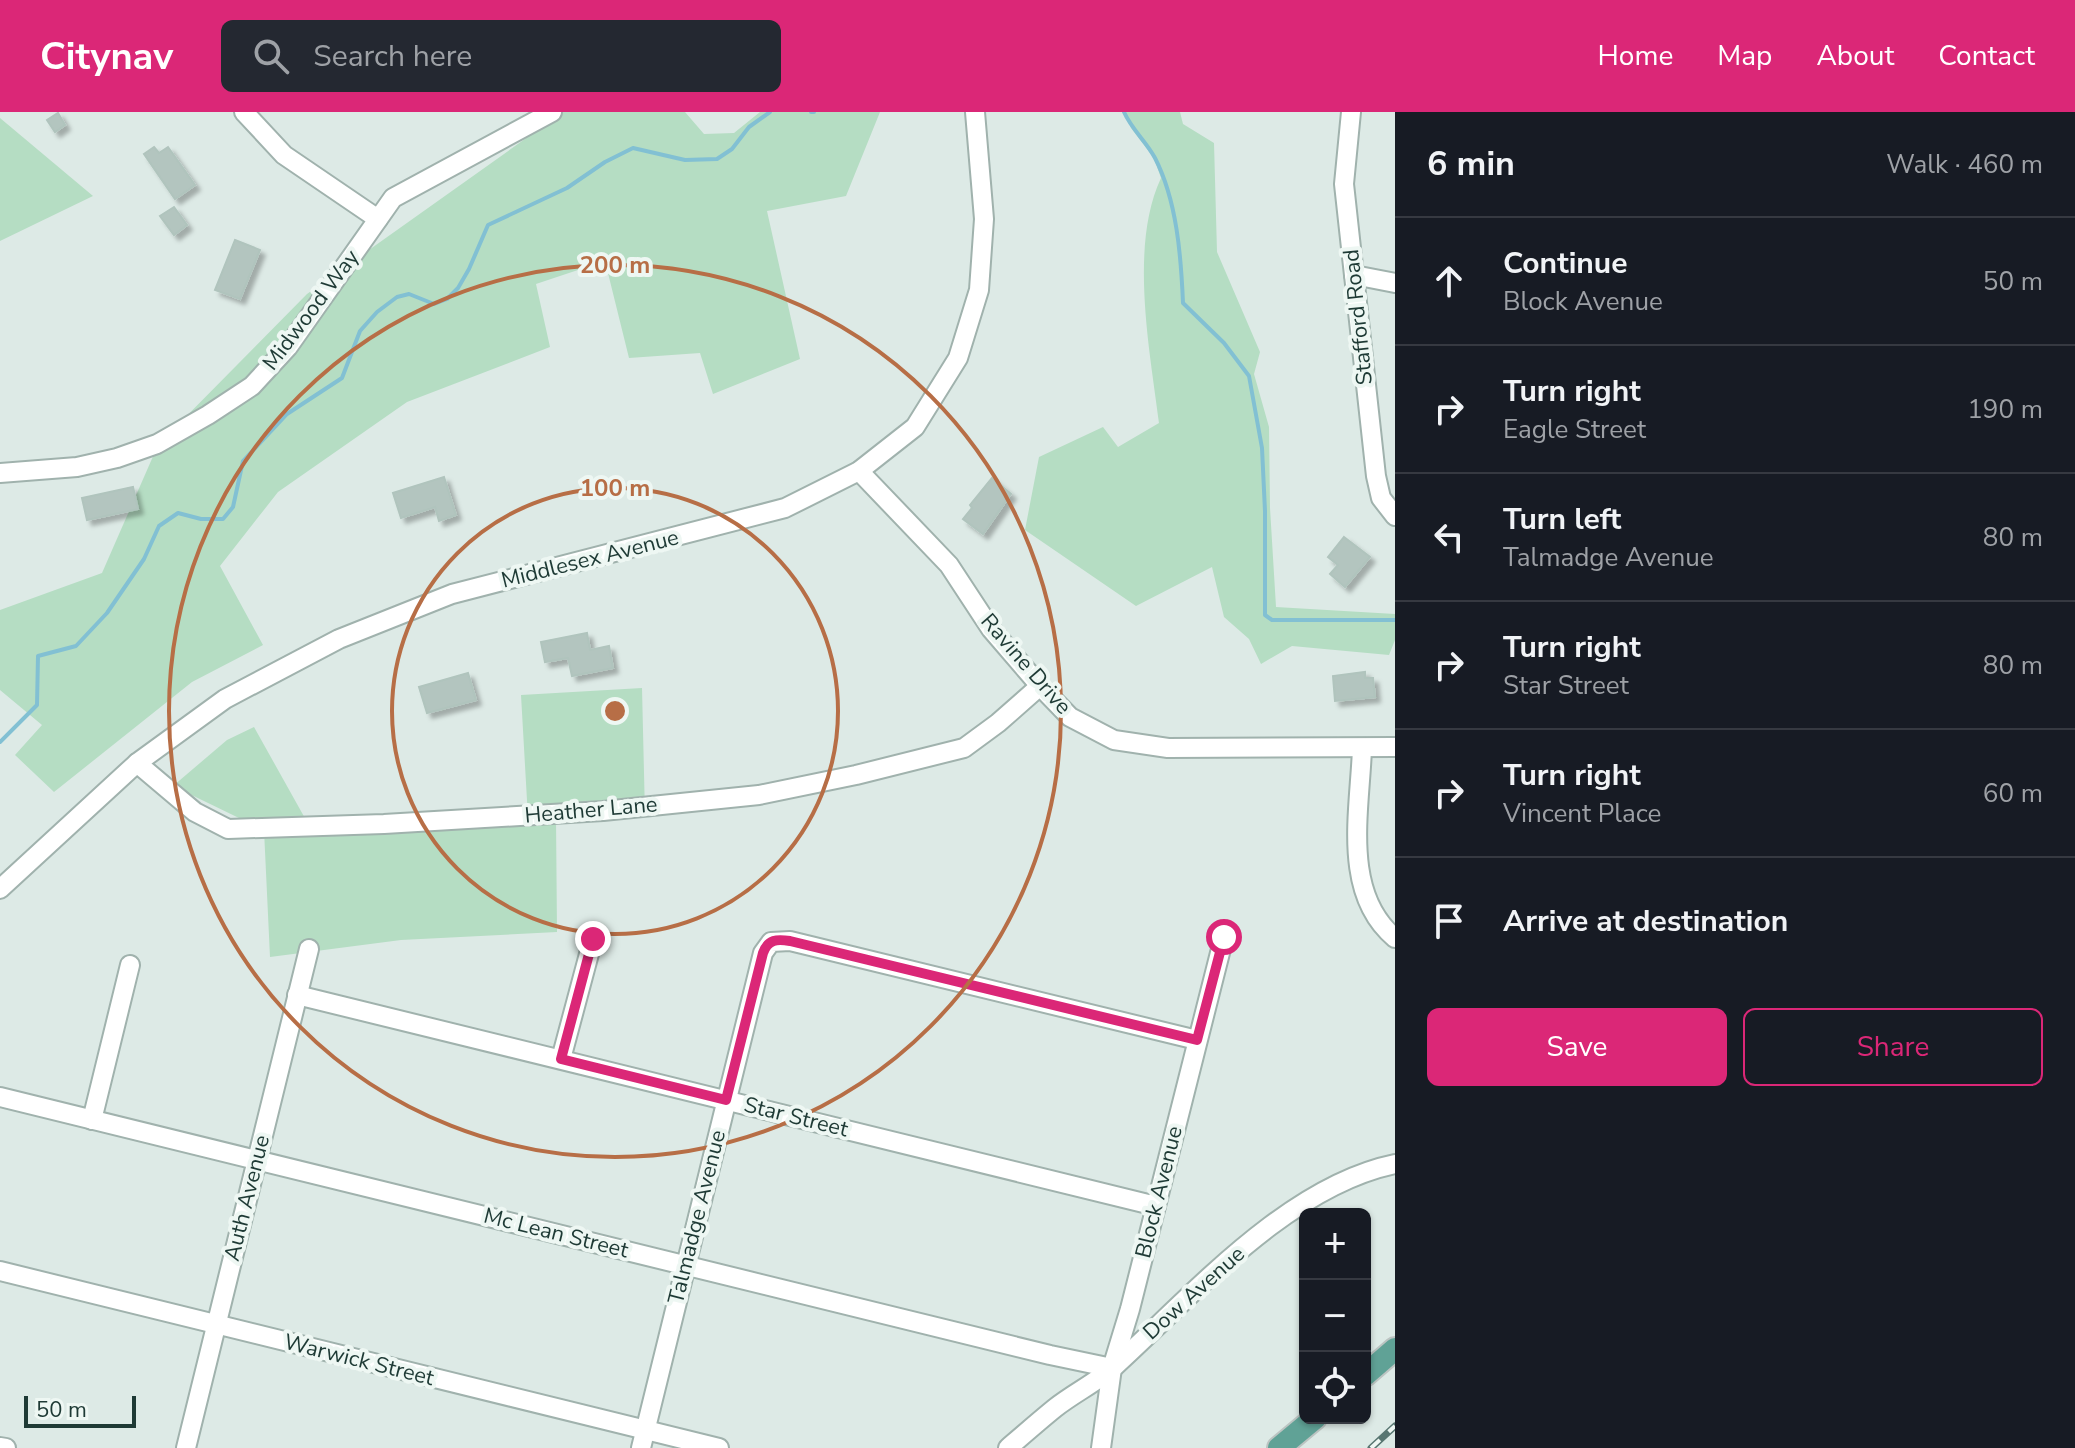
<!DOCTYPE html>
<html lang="en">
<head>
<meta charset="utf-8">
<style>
	body { margin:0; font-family:"Nunito Sans",sans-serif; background:#242831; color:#f1f3f6 }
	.controls { position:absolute; right:24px; bottom:24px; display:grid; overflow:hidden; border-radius:12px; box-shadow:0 2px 6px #0004 }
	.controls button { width:72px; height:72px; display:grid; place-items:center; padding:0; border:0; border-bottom:2px solid #363941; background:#171b24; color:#f1f3f6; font:40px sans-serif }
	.scale { position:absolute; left:24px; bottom:20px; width:112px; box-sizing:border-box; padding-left:8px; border:4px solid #1e3a35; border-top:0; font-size:22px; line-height:28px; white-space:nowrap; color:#1e3a35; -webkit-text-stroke:6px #eef7f3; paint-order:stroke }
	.stop { position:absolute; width:24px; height:24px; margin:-18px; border:6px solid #db2777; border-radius:50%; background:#fff }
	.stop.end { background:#db2777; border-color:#fff; box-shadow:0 2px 8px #0008 }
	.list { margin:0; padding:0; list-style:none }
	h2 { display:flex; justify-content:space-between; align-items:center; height:104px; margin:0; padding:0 32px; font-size:34px }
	h2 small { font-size:26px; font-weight:400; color:#9ea1a6 }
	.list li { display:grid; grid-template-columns:52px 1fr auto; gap:24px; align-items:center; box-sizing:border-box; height:128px; padding:0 32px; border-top:2px solid #363941 }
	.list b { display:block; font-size:30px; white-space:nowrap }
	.list p { margin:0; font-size:26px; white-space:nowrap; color:#9ea1a6 }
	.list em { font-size:26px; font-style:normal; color:#9ea1a6 }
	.actions { display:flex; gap:16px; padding:24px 32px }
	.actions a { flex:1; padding:18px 0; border:2px solid #db2777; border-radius:12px; text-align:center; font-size:28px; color:#db2777 }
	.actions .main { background:#db2777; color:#fff }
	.icon { flex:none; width:44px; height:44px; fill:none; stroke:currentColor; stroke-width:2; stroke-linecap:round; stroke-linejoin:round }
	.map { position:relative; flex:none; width:1395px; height:1336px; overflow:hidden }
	header { display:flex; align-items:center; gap:48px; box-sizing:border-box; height:112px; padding:0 40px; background:#db2777; color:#fff }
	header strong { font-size:38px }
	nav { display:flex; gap:44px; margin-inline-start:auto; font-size:28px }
	.search { width:560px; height:72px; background:#242831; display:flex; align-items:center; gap:20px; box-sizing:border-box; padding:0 28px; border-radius:12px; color:#9ea1a6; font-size:30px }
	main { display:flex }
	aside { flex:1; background:#171b24 }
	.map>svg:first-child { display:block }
</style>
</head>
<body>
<header>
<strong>Citynav</strong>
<div class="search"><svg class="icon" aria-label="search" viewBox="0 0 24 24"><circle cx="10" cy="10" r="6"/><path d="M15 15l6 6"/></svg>Search here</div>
<nav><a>Home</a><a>Map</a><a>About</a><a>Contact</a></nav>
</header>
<main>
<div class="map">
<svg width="1395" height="1336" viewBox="0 0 1395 1336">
	<defs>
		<filter id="shadow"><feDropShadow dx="5" dy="5" stdDeviation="2" flood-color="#0004"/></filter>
	</defs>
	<rect width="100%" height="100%" fill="#ddeae6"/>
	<g fill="#b5ddc3">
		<polygon points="563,0 685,0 704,22 734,21 760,0 880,0 846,84 767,99 800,247 713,282 700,241 629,246 605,149 536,172 550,235 407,290 278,380 220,454 263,533 192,570 54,680 15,643 42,613 0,578 0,498 102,461 158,333 307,182"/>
		<path d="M 1124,0 L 1180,0 L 1183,12 L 1214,31 L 1217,140 L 1260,240 L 1254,262 L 1269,315 L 1270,396 L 1276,495 L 1395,502 L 1395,528 L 1389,543 L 1292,534 L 1261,552 L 1249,527 L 1224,505 L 1212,455 L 1136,494 L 1025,418 L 1039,345 L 1103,315 L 1118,335 L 1159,311 C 1150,239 1129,134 1161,66 L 1154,46 L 1131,16 Z"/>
		<polygon points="0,6 93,84 0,129"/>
		<polygon points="642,576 645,703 556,706 557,820 401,828 270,845 264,718 173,674 227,628 254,615 311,717 528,706 521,583"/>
	</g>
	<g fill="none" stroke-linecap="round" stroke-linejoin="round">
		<g stroke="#82c0d3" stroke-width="4">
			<polyline points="811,0 814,0"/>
			<path d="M 1124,0 C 1132,18 1146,29 1155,46 C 1177,89 1181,144 1183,191 L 1224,231 L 1249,264 L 1262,336 L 1265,399 L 1265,503 L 1272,508 L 1395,508"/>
			<polyline points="0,630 37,593 38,544 76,534 107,501 144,447 159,414 178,401 201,407 223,407 233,395 243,349 287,302 342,266 360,219 377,200 397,185 409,182 434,192 447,187 458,176 469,157 488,113 567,76 605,50 633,36 685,48 717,47 732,37 749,15 770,0"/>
		</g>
	</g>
	<g fill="#b3c5bf" stroke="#b0c4bd" stroke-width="2" filter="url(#shadow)">
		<polygon points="58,1 65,13 55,20 47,8"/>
		<polygon points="154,35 159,41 168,35 195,73 175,87 144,42"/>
		<polygon points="174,95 187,113 174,123 160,104"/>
		<polygon points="235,128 260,138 240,187 215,178"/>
		<polygon points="444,365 456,403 439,409 435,395 401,406 393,381"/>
		<polygon points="992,366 1011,382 983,422 963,407 972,396 970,393"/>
		<polygon points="133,375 138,397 87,408 82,386"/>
		<polygon points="1344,425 1370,445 1345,475 1330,462 1338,453 1328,445"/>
		<polygon points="587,521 590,538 609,534 613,556 572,564 568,546 545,550 541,530"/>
		<polygon points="1365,560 1365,566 1373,566 1375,585 1335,589 1333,564"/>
		<polygon points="468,561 476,588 427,601 419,575"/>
	</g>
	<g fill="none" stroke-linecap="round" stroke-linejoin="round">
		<defs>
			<g id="minor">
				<polyline points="244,0 284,43 378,107"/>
				<polyline points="1351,0 1344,72 1376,364 1381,386 1395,404"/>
				<polyline points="1354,163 1395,171"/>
				<polyline points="859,359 949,453 991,517 1040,574 1070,605 1114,628 1168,636 1395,635"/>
				<polyline points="0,361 77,355 117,346 157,332 208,303 252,274 288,235 393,86 552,0"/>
				<path d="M 1362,636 C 1360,698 1341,781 1395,826"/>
				<polyline points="137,651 195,700 228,717 384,712 603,699 759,683 856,663 964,636 998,611 1040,574"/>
				<polyline points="0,777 137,651 225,587 339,527 452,482 785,396 859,359 915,315 958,246 979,178 984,107 975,0"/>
				<polyline points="297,883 1156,1094"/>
				<polyline points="561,947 593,827"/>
				<polyline points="0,985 1050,1243 1112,1256"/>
				<polyline points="92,1008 130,853"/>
				<polyline points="0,1159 719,1336"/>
				<polyline points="0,1335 6,1336"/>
				<polyline points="186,1336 309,837"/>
				<polyline points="641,1336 763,841 771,830 790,829 1197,928"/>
				<path d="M 1008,1336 C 1023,1323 1039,1309 1055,1296 C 1074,1281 1097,1270 1115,1254 C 1193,1183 1288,1074 1395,1052"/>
				<polyline points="1101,1336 1112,1256 1130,1197 1224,825"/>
			</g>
			<g id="major">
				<polyline points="1365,1263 1395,1237"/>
				<polyline points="1279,1336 1315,1306"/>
			</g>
		</defs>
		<use href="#minor" stroke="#a0b2ad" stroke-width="22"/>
		<use href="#major" stroke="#bcc4c2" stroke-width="26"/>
		<use href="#minor" stroke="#fff" stroke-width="18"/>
		<use href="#major" stroke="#60a296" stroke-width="22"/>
		<defs>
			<polyline id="rail" points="1371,1336 1395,1314"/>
		</defs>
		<use href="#rail" stroke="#587671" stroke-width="7"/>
		<use href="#rail" stroke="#eef7f3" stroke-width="4" stroke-dasharray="12" stroke-linecap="butt"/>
	</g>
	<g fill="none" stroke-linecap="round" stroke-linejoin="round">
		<path stroke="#db2777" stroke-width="10" d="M 593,827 L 561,947 L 726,988 L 763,841 C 768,827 777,827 790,829 L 1197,928 L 1224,825"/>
	</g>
	<g fill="none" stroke="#b76e46" stroke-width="4">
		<circle cx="615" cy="599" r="223"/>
		<circle cx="615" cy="599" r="446"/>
	</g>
	<g text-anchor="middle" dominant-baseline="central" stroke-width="8" stroke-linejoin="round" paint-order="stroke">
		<g font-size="22" fill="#1e3a35" stroke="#eef7f3">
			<text transform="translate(311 198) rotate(-53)">Midwood Way</text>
			<text transform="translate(1358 205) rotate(-96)">Stafford Road</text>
			<text transform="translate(590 447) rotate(-14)">Middlesex Avenue</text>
			<text transform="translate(1026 552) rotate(49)">Ravine Drive</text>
			<text transform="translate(591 698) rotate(-5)">Heather Lane</text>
			<text transform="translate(796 1005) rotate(14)">Star Street</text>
			<text transform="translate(1159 1080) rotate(-76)">Block Avenue</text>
			<text transform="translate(247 1086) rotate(-76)">Auth Avenue</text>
			<text transform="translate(697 1105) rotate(-76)">Talmadge Avenue</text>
			<text transform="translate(556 1121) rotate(14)">Mc Lean Street</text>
			<text transform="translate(1194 1181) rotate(-42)">Dow Avenue</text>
			<text transform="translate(359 1248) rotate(14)">Warwick Street</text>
		</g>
	</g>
	<circle cx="615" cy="599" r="12" fill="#b76e46" stroke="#eef7f3" stroke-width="4"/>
	<g font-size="24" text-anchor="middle" font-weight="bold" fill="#b76e46" stroke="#eef7f3" stroke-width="8" stroke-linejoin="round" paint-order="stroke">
		<text x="615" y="161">200 m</text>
		<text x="615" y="384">100 m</text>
	</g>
</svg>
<div class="controls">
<button>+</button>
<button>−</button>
<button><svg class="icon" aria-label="locate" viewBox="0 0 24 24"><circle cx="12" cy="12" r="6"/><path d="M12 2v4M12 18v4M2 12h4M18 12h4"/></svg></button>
</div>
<div class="scale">50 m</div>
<div class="stop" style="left:1224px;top:825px"></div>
<div class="stop end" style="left:593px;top:827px"></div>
</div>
<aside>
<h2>6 min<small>Walk · 460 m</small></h2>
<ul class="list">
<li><svg class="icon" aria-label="ahead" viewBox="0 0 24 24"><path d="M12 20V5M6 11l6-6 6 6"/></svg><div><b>Continue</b><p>Block Avenue</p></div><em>50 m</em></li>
<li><svg class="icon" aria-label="right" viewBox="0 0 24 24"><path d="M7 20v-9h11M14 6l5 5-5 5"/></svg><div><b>Turn right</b><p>Eagle Street</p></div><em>190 m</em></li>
<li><svg class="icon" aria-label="left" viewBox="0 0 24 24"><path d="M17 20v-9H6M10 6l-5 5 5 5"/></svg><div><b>Turn left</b><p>Talmadge Avenue</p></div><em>80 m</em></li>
<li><svg class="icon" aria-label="right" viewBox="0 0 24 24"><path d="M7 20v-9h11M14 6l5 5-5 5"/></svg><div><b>Turn right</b><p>Star Street</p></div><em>80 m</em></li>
<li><svg class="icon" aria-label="right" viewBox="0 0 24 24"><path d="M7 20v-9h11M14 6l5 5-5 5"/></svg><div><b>Turn right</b><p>Vincent Place</p></div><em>60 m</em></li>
<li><svg class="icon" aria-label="arrive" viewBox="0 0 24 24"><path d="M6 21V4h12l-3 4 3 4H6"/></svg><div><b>Arrive at destination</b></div></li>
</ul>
<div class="actions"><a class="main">Save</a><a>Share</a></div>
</aside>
</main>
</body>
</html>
